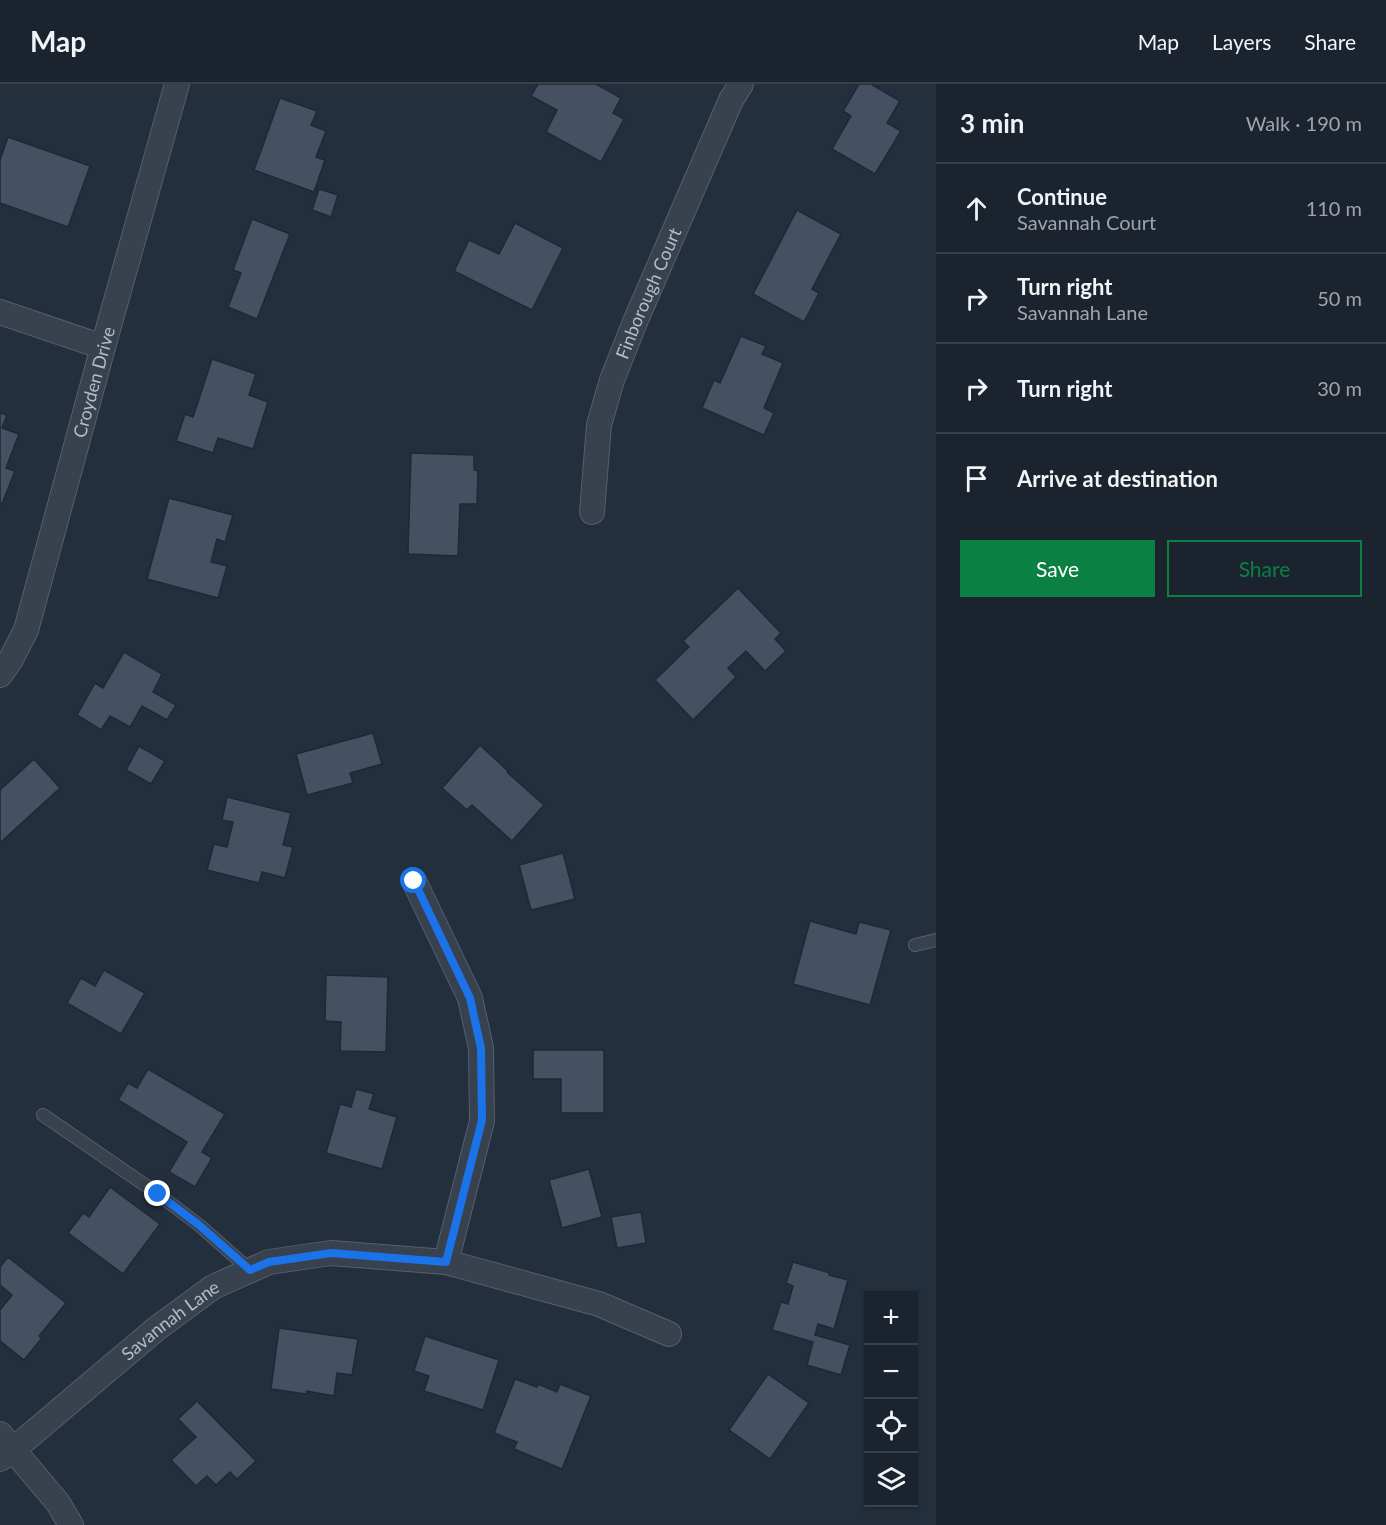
<!DOCTYPE html>
<html lang="en">
<head>
<meta charset="utf-8">
<style>
	body { margin:0; font-family:Lato,sans-serif; background:#242b36; color:#f1f3f6 }
	.controls { position:absolute; right:18px; bottom:18px; display:grid; overflow:hidden; border-radius:0px; box-shadow:0 2px 4px #0004 }
	.controls button { width:54px; height:54px; display:grid; place-items:center; padding:0; border:0; border-bottom:2px solid #39404a; background:#1b232e; color:#f1f3f6; font:30px sans-serif }
	.stop { position:absolute; width:18px; height:18px; margin:-14px; border:4px solid #1a73e8; border-radius:50%; background:#fff }
	.stop.end { background:#1a73e8; border-color:#fff; box-shadow:0 2px 6px #0008 }
	.list { margin:0; padding:0; list-style:none }
	h2 { display:flex; justify-content:space-between; align-items:center; height:78px; margin:0; padding:0 24px; font-size:26px }
	h2 small { font-size:20px; font-weight:400; color:#a0a4aa }
	.list li { display:grid; grid-template-columns:39px 1fr auto; gap:18px; align-items:center; box-sizing:border-box; height:90px; padding:0 24px; border-top:2px solid #39404a }
	.list b { display:block; font-size:22px; white-space:nowrap }
	.list p { margin:0; font-size:20px; white-space:nowrap; color:#a0a4aa }
	.list em { font-size:20px; font-style:normal; color:#a0a4aa }
	.actions { display:flex; gap:12px; padding:18px 24px }
	.actions a { flex:1; padding:14px 0; border:2px solid #0b8043; border-radius:0px; text-align:center; font-size:21px; color:#0b8043 }
	.actions .main { background:#0b8043; color:#fff }
	.icon { flex:none; width:33px; height:33px; fill:none; stroke:currentColor; stroke-width:2; stroke-linecap:round; stroke-linejoin:round }
	.map { position:relative; flex:none; width:936px; height:1441px; overflow:hidden }
	header { display:flex; align-items:center; gap:36px; box-sizing:border-box; height:84px; padding:0 30px; background:#1b232e; border-bottom:2px solid #39404a }
	header strong { font-size:28px }
	nav { display:flex; gap:33px; margin-inline-start:auto; font-size:21px }
	main { display:flex }
	aside { flex:1; background:#1b232e }
	.map>svg:first-child { display:block }
</style>
</head>
<body>
<header>
<strong>Map</strong>
<nav><a>Map</a><a>Layers</a><a>Share</a></nav>
</header>
<main>
<div class="map">
<svg width="936" height="1441" viewBox="0 0 936 1441">
	<rect width="100%" height="100%" fill="#242f3e"/>
	<g fill="#455162" stroke="#1f2835" stroke-width="1.5">
		<polygon points="538,0 596,0 621,14 613,29 624,35 601,78 546,48 557,26 531,12"/>
		<polygon points="859,0 871,0 900,17 887,39 901,47 875,90 832,65 851,32 843,27"/>
		<polygon points="280,14 317,27 311,41 326,47 316,73 325,76 314,108 254,86"/>
		<polygon points="8,53 90,82 68,143 0,119 0,76"/>
		<polygon points="319,105 338,111 331,133 312,126"/>
		<polygon points="797,126 841,150 812,205 819,209 804,238 753,210"/>
		<polygon points="252,135 290,150 257,235 228,223 241,189 233,186"/>
		<polygon points="515,139 563,164 532,226 454,187 469,156 499,170"/>
		<polygon points="741,252 766,262 762,270 783,279 764,324 774,329 764,351 702,324 714,296 720,299"/>
		<polygon points="212,275 256,290 249,311 268,318 253,365 218,354 213,369 176,357 185,330 193,333"/>
		<polygon points="0,329 7,331 2,344 19,350 6,384 15,387 2,420 0,419"/>
		<polygon points="411,369 474,371 474,386 478,387 477,420 460,420 458,472 408,470"/>
		<polygon points="169,414 233,431 225,458 217,455 211,478 227,482 218,514 147,495"/>
		<polygon points="738,504 781,549 775,555 786,567 765,587 746,567 728,584 736,593 693,636 655,596 689,563 683,557"/>
		<polygon points="124,568 162,590 153,608 176,621 167,636 142,622 130,643 110,632 101,646 77,631 95,599 103,604"/>
		<polygon points="373,649 382,680 350,689 353,699 307,711 296,670"/>
		<polygon points="480,661 508,687 507,688 544,721 512,757 472,721 467,726 442,704"/>
		<polygon points="139,662 165,677 151,700 126,686"/>
		<polygon points="34,675 60,704 1,758 0,757 0,706"/>
		<polygon points="227,713 291,729 283,761 293,763 285,794 262,788 259,799 207,786 214,760 227,763 233,738 222,736"/>
		<polygon points="563,769 575,815 531,826 519,781"/>
		<polygon points="810,837 856,850 859,838 891,846 870,921 793,900"/>
		<polygon points="104,886 145,909 121,950 67,919 81,894 95,902"/>
		<polygon points="326,891 388,893 386,968 340,967 341,938 325,937"/>
		<polygon points="533,966 604,966 604,1029 561,1029 561,995 533,995"/>
		<polygon points="148,985 225,1030 202,1068 212,1074 195,1103 169,1088 187,1058 118,1016 128,999 137,1004"/>
		<polygon points="356,1005 374,1010 369,1025 397,1033 382,1085 326,1069 340,1020 351,1023"/>
		<polygon points="589,1085 602,1133 562,1144 549,1096"/>
		<polygon points="110,1103 160,1140 123,1190 68,1149 83,1129 89,1133"/>
		<polygon points="641,1128 646,1159 617,1164 611,1133"/>
		<polygon points="8,1173 66,1219 39,1252 42,1254 24,1276 0,1257 0,1226 12,1211 0,1201 0,1183"/>
		<polygon points="793,1178 830,1189 829,1191 848,1196 834,1245 818,1240 815,1251 850,1261 841,1291 807,1281 813,1258 772,1246 781,1218 788,1220 793,1202 786,1199"/>
		<polygon points="279,1244 358,1255 352,1291 337,1289 334,1312 307,1307 306,1310 271,1305"/>
		<polygon points="425,1252 499,1276 483,1326 424,1307 429,1292 414,1287"/>
		<polygon points="768,1290 809,1319 770,1375 729,1346"/>
		<polygon points="515,1295 537,1303 538,1300 557,1308 560,1300 591,1312 562,1385 514,1365 517,1358 494,1349"/>
		<polygon points="197,1317 256,1377 237,1395 230,1388 216,1401 207,1392 196,1402 171,1376 196,1353 178,1335"/>
	</g>
	<g fill="none" stroke-linecap="round" stroke-linejoin="round">
		<defs>
			<g id="service">
				<polyline points="915,861 936,856"/>
				<polyline points="43,1031 158,1110 199,1141 250,1186"/>
			</g>
			<g id="minor">
				<polyline points="0,228 103,263"/>
				<path id="s1" d="M 592,428 L 599,341 L 612,296 L 635,238 L 731,16 L 741,0"/>
				<path id="s2" d="M 0,591 L 10,577 L 26,546 L 103,263 L 177,0"/>
				<polyline points="414,797 470,914 481,964 482,1037 446,1178"/>
				<polyline points="0,1350 58,1419 71,1441"/>
				<path id="s3" d="M 0,1375 L 14,1365 L 156,1245 L 213,1203 L 269,1178 L 331,1169 L 446,1178 L 599,1220 L 669,1250"/>
			</g>
		</defs>
		<use href="#service" stroke="#565f6c" stroke-width="14"/>
		<use href="#minor" stroke="#565f6c" stroke-width="26"/>
		<use href="#service" stroke="#38414e" stroke-width="12"/>
		<use href="#minor" stroke="#38414e" stroke-width="24"/>
	</g>
	<g fill="none" stroke-linecap="round" stroke-linejoin="round">
		<polyline stroke="#1a73e8" stroke-width="8" points="158,1110 199,1141 250,1186 269,1178 331,1169 446,1178 482,1036 481,964 470,914 414,797"/>
	</g>
	<g text-anchor="middle" dominant-baseline="central" stroke-width="4.5" stroke-linejoin="round" paint-order="stroke">
		<g font-size="18" fill="#b4bcc9" stroke="#1d2633">
			<text stroke="none"><textPath href="#s1" startOffset="228">Finborough Court</textPath></text>
			<text stroke="none"><textPath href="#s2" startOffset="309">Croyden Drive</textPath></text>
			<text stroke="none"><textPath href="#s3" startOffset="220">Savannah Lane</textPath></text>
		</g>
	</g>
</svg>
<div class="controls">
<button>+</button>
<button>−</button>
<button><svg class="icon" aria-label="locate" viewBox="0 0 24 24"><circle cx="12" cy="12" r="6"/><path d="M12 2v4M12 18v4M2 12h4M18 12h4"/></svg></button>
<button><svg class="icon" aria-label="layers" viewBox="0 0 24 24"><path d="M12 4l9 5-9 5-9-5zM3 14l9 5 9-5"/></svg></button>
</div>
<div class="stop" style="left:414px;top:797px"></div>
<div class="stop end" style="left:158px;top:1110px"></div>
</div>
<aside>
<h2>3 min<small>Walk · 190 m</small></h2>
<ul class="list">
<li><svg class="icon" aria-label="ahead" viewBox="0 0 24 24"><path d="M12 20V5M6 11l6-6 6 6"/></svg><div><b>Continue</b><p>Savannah Court</p></div><em>110 m</em></li>
<li><svg class="icon" aria-label="right" viewBox="0 0 24 24"><path d="M7 20v-9h11M14 6l5 5-5 5"/></svg><div><b>Turn right</b><p>Savannah Lane</p></div><em>50 m</em></li>
<li><svg class="icon" aria-label="right" viewBox="0 0 24 24"><path d="M7 20v-9h11M14 6l5 5-5 5"/></svg><div><b>Turn right</b></div><em>30 m</em></li>
<li><svg class="icon" aria-label="arrive" viewBox="0 0 24 24"><path d="M6 21V4h12l-3 4 3 4H6"/></svg><div><b>Arrive at destination</b></div></li>
</ul>
<div class="actions"><a class="main">Save</a><a>Share</a></div>
</aside>
</main>
</body>
</html>
